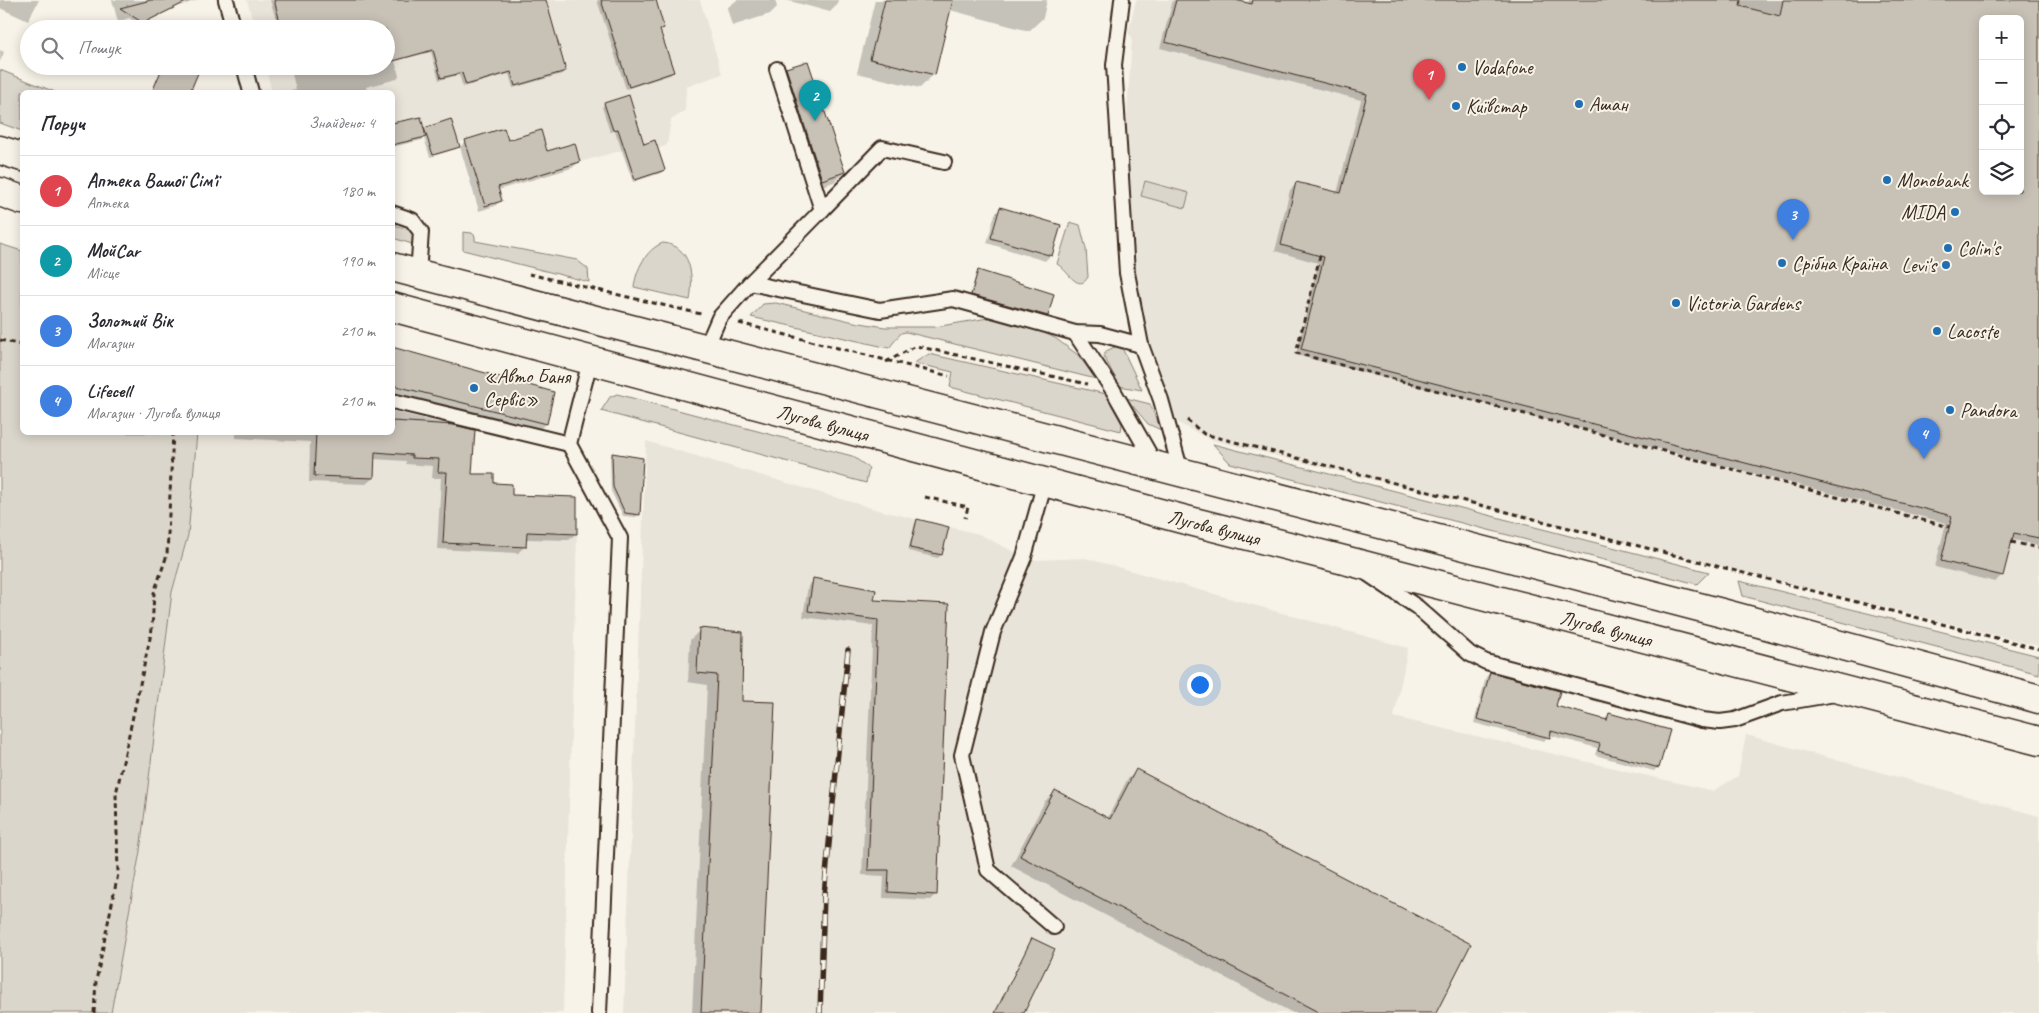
<!DOCTYPE html>
<html lang="uk">
<head>
<meta charset="utf-8">
<style>
	body { margin:0; font-family:Caveat,sans-serif; background:#f7f7f7; color:#2b2b33 }
	.controls { position:absolute; right:15px; top:15px; display:grid; overflow:hidden; border-radius:8px; box-shadow:0 2px 12px #0003 }
	.controls button { width:45px; height:45px; display:grid; place-items:center; padding:0; border:0; border-bottom:1px solid #e1e1e2; background:#fff; color:#2b2b33; font:25px sans-serif }
	.you { position:absolute; left:1199px; top:684px; width:18px; height:18px; margin:-12px; border:4px solid #fff; border-radius:50%; background:#1a73e8; box-shadow:0 0 0 8px #1a73e833 }
	.badge { display:grid; place-items:center; width:32px; height:32px; border-radius:50%; background:#0f766e; color:#fff; font-size:16px; font-weight:700 }
	.pin { position:absolute; translate:-50% -41px; filter:drop-shadow(0 1px 2px #0008) }
	.pin::after { content:''; position:absolute; top:26px; width:18px; height:15px; background:inherit; clip-path:polygon(0 0,100% 0,50% 100%) }
	.list { margin:0; padding:0; list-style:none }
	h2 { display:flex; justify-content:space-between; align-items:center; height:65px; margin:0; padding:0 20px; font-size:21px }
	h2 small { font-size:16px; font-weight:400; color:#7c7c81 }
	.list li { display:grid; grid-template-columns:32px 1fr auto; gap:15px; align-items:center; box-sizing:border-box; height:70px; padding:0 20px; border-top:1px solid #e1e1e2 }
	.list b { display:block; font-size:19px; white-space:nowrap }
	.list p { margin:0; font-size:16px; white-space:nowrap; color:#7c7c81 }
	.list em { font-size:16px; font-style:normal; color:#7c7c81 }
	.icon { flex:none; width:28px; height:28px; fill:none; stroke:currentColor; stroke-width:2; stroke-linecap:round; stroke-linejoin:round }
	.map { position:relative; flex:none; width:2039px; height:1013px; overflow:hidden }
	.search { position:absolute; background:#fff; box-shadow:0 2px 12px #0003; left:20px; top:20px; width:375px; height:55px; display:flex; align-items:center; gap:12px; box-sizing:border-box; padding:0 18px; border-radius:28px; color:#7c7c81; font-size:19px }
	.panel { position:absolute; background:#fff; box-shadow:0 2px 12px #0003; left:20px; top:90px; width:375px; height:345px; border-radius:8px }
	.map>svg:first-child { display:block }
</style>
</head>
<body>
<div class="map">
<svg width="2039" height="1013" viewBox="0 0 2039 1013">
	<rect width="100%" height="100%" fill="#f7f3e8"/>
	<filter id="ink" filterUnits="userSpaceOnUse"><feTurbulence type="fractalNoise" baseFrequency=".02" numOctaves="2"/><feDisplacementMap in="SourceGraphic" scale="10" xChannelSelector="R" yChannelSelector="G"/><feConvolveMatrix kernelMatrix="1 2 1 2 8 2 1 2 1" color-interpolation-filters="sRGB"/></filter>
	<g filter="url(#ink)">
		<g fill="#e9e4d9" fill-rule="evenodd">
			<polygon points="247,0 700,0 722,74 686,87 685,111 671,120 667,145 658,149 655,141 580,162 574,143 547,151 508,140 504,129 459,142 460,147 433,155 427,137 393,145 392,92 272,92 265,66 386,66 386,29 255,29"/>
			<path d="M 1136,0 L 2039,0 L 2039,646 L 1209,439 L 1178,423 L 1147,337 L 1122,192 L 1132,37 L 1128,33 ZM 1983,19 L 2020,19 L 2020,191 L 1983,191 Z"/>
			<polygon points="197,433 316,433 315,476 374,478 375,452 412,455 412,458 439,459 438,472 447,472 443,543 528,496 577,534 563,1013 111,1013 140,851 172,592 188,535"/>
			<polygon points="646,441 878,510 979,534 1024,557 1037,560 1085,558 1408,648 1394,717 1713,791 1738,776 1746,735 2039,816 2039,1013 624,1013"/>
		</g>
		<g fill="#dbd6cb" stroke="#8b8074">
			<polygon points="0,70 55,92 22,92 22,131 0,123"/>
			<polygon points="1145,181 1189,193 1185,208 1141,196"/>
			<path d="M 1070,222 L 1080,225 L 1086,249 L 1088,277 C 1078,294 1067,269 1057,264 Z"/>
			<polygon points="392,224 414,232 412,244 393,238"/>
			<polygon points="463,232 472,233 475,236 475,241 577,260 588,269 589,282 463,250"/>
			<path d="M 663,243 C 691,245 694,277 690,300 L 634,287 C 636,270 646,249 663,243 Z"/>
			<polygon points="0,244 22,251 22,432 197,433 188,535 172,592 140,851 111,1013 0,1013"/>
			<polygon points="776,303 854,322 885,327 935,327 988,318 1000,319 1034,328 1055,338 1078,355 1096,379 906,332 901,333 889,348 751,317 763,304"/>
			<polygon points="1117,346 1123,350 1142,390 1119,386 1104,356 1106,351"/>
			<polygon points="929,354 1106,394 1122,424 1121,431 950,387 953,372 914,363"/>
			<polygon points="617,394 852,456 869,468 866,483 601,411 610,397"/>
			<polygon points="1126,398 1150,404 1161,430 1148,424"/>
			<polygon points="1213,444 1709,572 1697,584 1230,463"/>
			<polygon points="1739,581 2039,656 2039,674 1743,596"/>
		</g>
		<g fill="#0003" fill-rule="evenodd">
			<polygon points="0,0 39,0 28,21 0,8"/>
			<polygon points="112,0 198,0 179,6 140,25 129,18 118,22"/>
			<polygon points="270,0 545,0 565,71 562,74 513,88 509,74 463,87 459,75 439,80 431,52 395,61 399,76 397,79 366,87 367,92 286,92 296,90 290,66 386,66 386,29 279,29"/>
			<polygon points="597,0 655,0 663,28 659,31 673,72 670,75 626,89"/>
			<polygon points="737,0 775,0 777,7 770,14 732,26 727,8"/>
			<polygon points="786,0 838,0 837,5 830,12"/>
			<polygon points="875,0 1047,0 1043,18 1029,31 950,10 934,74 920,88 857,73"/>
			<path d="M 1173,0 L 1230,0 L 1248,5 L 1249,0 L 2039,0 L 2039,546 L 2011,539 L 2001,576 L 1995,582 L 1935,567 L 1946,523 L 1296,355 L 1318,263 L 1275,251 L 1290,190 L 1296,184 L 1337,193 L 1361,100 L 1160,48 ZM 1983,19 L 2020,19 L 2020,191 L 1983,191 Z"/>
			<polygon points="0,50 4,52 0,62"/>
			<polygon points="200,66 190,92 151,92 163,68"/>
			<polygon points="787,69 844,172 834,182 813,189 777,79"/>
			<polygon points="605,104 664,170 661,173 633,182 615,131 610,132 602,107"/>
			<polygon points="392,125 423,130 425,129 459,146 456,149 430,157 424,138 422,140 392,147"/>
			<polygon points="466,141 546,153 579,162 572,168 498,190 501,200 495,206 479,211 460,147"/>
			<polygon points="1001,208 1051,255 1045,261 987,243 995,214"/>
			<polygon points="979,271 1053,295 1047,316 1044,319 969,298 976,274"/>
			<polygon points="392,349 545,424 539,430 474,413 469,418 392,400"/>
			<polygon points="392,411 474,431 471,475 493,485 576,533 569,540 525,539 525,546 518,553 437,549 441,478 432,478 433,466 406,464 406,461 373,459 373,478 366,484 309,482 310,442 236,438 236,432 392,432"/>
			<polygon points="613,454 639,514 636,517 623,516 611,491 610,457"/>
			<polygon points="917,520 941,555 938,558 908,551 915,523"/>
			<polygon points="814,580 873,602 948,605 936,894 930,900 883,898 884,876 862,875 873,626 803,617 808,586"/>
			<polygon points="700,630 741,702 760,1013 692,1013 707,685 688,682 690,640"/>
			<polygon points="1490,673 1555,707 1604,721 1609,714 1658,767 1654,771 1595,755 1597,748 1549,735 1544,741 1474,723 1486,677"/>
			<polygon points="1136,771 1434,1013 1293,1013 1011,866 1045,801 1055,792 1107,819 1127,780"/>
		</g>
		<g fill="#c8c1b6" stroke="#3b2a1e" fill-rule="evenodd">
			<polygon points="151,0 190,0 143,23 120,8"/>
			<polygon points="274,0 546,0 566,71 515,86 511,72 466,85 462,73 441,78 433,50 386,63 386,29 282,29"/>
			<polygon points="601,0 656,0 664,28 660,30 674,72 629,87"/>
			<polygon points="885,0 953,0 935,75 870,59"/>
			<path d="M 1176,0 L 1235,0 L 1252,4 L 1253,0 L 1741,0 L 1740,6 L 1780,16 L 1783,0 L 2039,0 L 2039,538 L 2014,533 L 2003,576 L 1941,561 L 1952,516 L 1301,349 L 1324,257 L 1281,245 L 1296,182 L 1341,193 L 1367,94 L 1165,42 ZM 1983,19 L 2020,19 L 2020,191 L 1983,191 Z"/>
			<polygon points="808,61 845,172 822,180 786,68"/>
			<polygon points="163,66 201,66 190,92 152,92"/>
			<polygon points="629,95 644,144 655,140 665,170 635,180 618,129 613,130 604,103"/>
			<polygon points="421,117 426,137 392,145 392,123"/>
			<polygon points="451,119 460,147 433,155 424,128"/>
			<polygon points="504,128 508,140 541,130 547,151 575,143 580,162 498,187 502,201 485,206 465,140"/>
			<polygon points="1000,207 1061,225 1052,256 991,238"/>
			<polygon points="978,270 1054,294 1048,316 971,295"/>
			<polygon points="392,347 554,392 547,424 392,385"/>
			<polygon points="392,421 454,425 475,430 472,474 494,474 494,483 512,484 512,495 577,497 577,534 527,532 526,547 443,543 447,472 438,472 439,459 412,458 412,455 375,452 374,478 314,476 316,432 392,432"/>
			<polygon points="612,453 643,458 640,515 625,513 613,487"/>
			<polygon points="917,519 949,527 942,555 910,548"/>
			<polygon points="813,578 876,590 874,600 949,604 937,895 888,892 889,870 868,870 878,620 808,611"/>
			<polygon points="699,628 743,632 742,701 775,702 761,1013 701,1013 717,675 697,673"/>
			<polygon points="1490,672 1560,691 1556,706 1607,720 1609,713 1670,730 1659,768 1598,751 1600,744 1551,731 1550,738 1477,719"/>
			<polygon points="1136,769 1471,944 1436,1013 1320,1013 1020,856 1055,790 1110,819"/>
			<polygon points="1032,938 1055,949 1024,1013 995,1013"/>
		</g>
		<g fill="none" stroke-linecap="round" stroke-linejoin="round">
			<defs>
				<g id="lane">
					<polyline points="226,0 234,29"/>
					<polyline points="1122,0 1114,65 1127,273 1141,345 1161,400 1181,472"/>
					<polyline points="244,66 251,92"/>
					<polyline points="822,210 882,148 944,162"/>
					<polyline points="392,213 412,220 421,232 418,274"/>
					<polyline points="750,283 880,310 953,299 1075,333 1100,334 1141,345"/>
					<polyline points="1075,333 1113,390 1155,464"/>
					<polyline points="706,348 719,318 750,283 822,210 777,69"/>
					<polyline points="590,361 569,444 620,538 599,1013"/>
					<polyline points="392,401 569,444"/>
					<polyline points="1045,482 1024,557 993,632 962,755 988,870 1054,927"/>
					<polyline points="1368,574 1417,607 1470,654 1486,662 1702,720 1720,722 1735,720 1782,703 1835,694"/>
				</g>
				<g id="secondary">
					<polyline points="0,150 22,157"/>
					<polyline points="0,192 22,200"/>
					<polyline points="392,267 1722,613 2039,699"/>
					<path id="s1" d="M 392,307 L 1182,519 L 1348,561 L 2039,741"/>
				</g>
			</defs>
			<use href="#lane" stroke="#3b2a1e" stroke-width="18"/>
			<use href="#secondary" stroke="#3b2a1e" stroke-width="31"/>
			<g stroke="#3b2a1e" stroke-width="3" stroke-dasharray="5 4" stroke-linecap="butt">
				<polyline points="1320,256 1296,353 1949,527"/>
				<polyline points="529,274 701,314"/>
				<polyline points="739,323 949,376"/>
				<polyline points="0,340 22,345"/>
				<polyline points="886,362 916,346 1087,384"/>
				<polyline points="1187,420 1204,434 2039,649"/>
				<polyline points="925,497 968,507 965,518"/>
				<polyline points="2011,542 2039,548"/>
				<polyline points="94,1013 96,981 118,874 116,794 152,629 154,593 167,555 173,432"/>
			</g>
			<use href="#lane" stroke="#f7f3e8" stroke-width="14"/>
			<use href="#secondary" stroke="#f7f3e8" stroke-width="28"/>
			<defs>
				<polyline id="rail" points="820,1013 824,895 848,650"/>
			</defs>
			<use href="#rail" stroke="#3b2a1e" stroke-width="5.5"/>
			<use href="#rail" stroke="#f7f3e8" stroke-width="4" stroke-dasharray="11" stroke-linecap="butt"/>
		</g>
	</g>
	<g fill="#1f6fb2" stroke="#f7f3e8" stroke-width="2">
		<circle cx="1462" cy="67" r="5"/>
		<circle cx="1579" cy="104" r="5"/>
		<circle cx="1456" cy="106" r="5"/>
		<circle cx="1887" cy="180" r="5"/>
		<circle cx="1955" cy="212" r="5"/>
		<circle cx="1948" cy="248" r="5"/>
		<circle cx="1782" cy="263" r="5"/>
		<circle cx="1946" cy="265" r="5"/>
		<circle cx="1676" cy="303" r="5"/>
		<circle cx="1937" cy="331" r="5"/>
		<circle cx="474" cy="388" r="5"/>
		<circle cx="1950" cy="410" r="5"/>
	</g>
	<g text-anchor="middle" dominant-baseline="central" stroke-width="4" stroke-linejoin="round" paint-order="stroke">
		<g font-size="20" fill="#3b2a1e" stroke="#f7f3e8" text-anchor="start">
			<text x="1472" y="67">Vodafone</text>
			<text x="1589" y="104">Ашан</text>
			<text x="1466" y="106">Київстар</text>
			<text x="1897" y="180">Monobank</text>
			<text x="1945" y="212" text-anchor="end">MIDA</text>
			<text x="1958" y="248">Colin's</text>
			<text x="1792" y="263">Срібна Країна</text>
			<text x="1936" y="265" text-anchor="end">Levi's</text>
			<text x="1686" y="303">Victoria Gardens</text>
			<text x="1947" y="331">Lacoste</text>
			<text x="484" y="376">«Авто Баня<tspan x="484" dy="23">Сервіс»</tspan></text>
			<text x="1960" y="410">Pandora</text>
		</g>
		<g font-size="20" fill="#3b2a1e" stroke="#f7f3e8">
			<text stroke="none"><textPath href="#s1" startOffset="446">Лугова вулиця</textPath></text>
			<text stroke="none"><textPath href="#s1" startOffset="851">Лугова вулиця</textPath></text>
			<text stroke="none"><textPath href="#s1" startOffset="1256">Лугова вулиця</textPath></text>
		</g>
	</g>
</svg>
<div class="controls">
<button>+</button>
<button>−</button>
<button><svg class="icon" aria-label="locate" viewBox="0 0 24 24"><circle cx="12" cy="12" r="6"/><path d="M12 2v4M12 18v4M2 12h4M18 12h4"/></svg></button>
<button><svg class="icon" aria-label="layers" viewBox="0 0 24 24"><path d="M12 4l9 5-9 5-9-5zM3 14l9 5 9-5"/></svg></button>
</div>
<div class="you"></div>
<div class="pin badge" style="left:1429px;top:100px;background:#e0444e">1</div>
<div class="pin badge" style="left:815px;top:121px;background:#0f9aa8">2</div>
<div class="pin badge" style="left:1793px;top:240px;background:#3f7fe0">3</div>
<div class="pin badge" style="left:1924px;top:459px;background:#3f7fe0">4</div>
<div class="search"><svg class="icon" aria-label="search" viewBox="0 0 24 24"><circle cx="10" cy="10" r="6"/><path d="M15 15l6 6"/></svg>Пошук</div>
<section class="panel">
<h2>Поруч<small>Знайдено: 4</small></h2>
<ul class="list">
<li><span class="badge" style="background:#e0444e">1</span><div><b>Аптека Вашої Сім'ї</b><p>Аптека</p></div><em>180 m</em></li>
<li><span class="badge" style="background:#0f9aa8">2</span><div><b>МойCar</b><p>Місце</p></div><em>190 m</em></li>
<li><span class="badge" style="background:#3f7fe0">3</span><div><b>Золотий Вік</b><p>Магазин</p></div><em>210 m</em></li>
<li><span class="badge" style="background:#3f7fe0">4</span><div><b>Lifecell</b><p>Магазин · Лугова вулиця</p></div><em>210 m</em></li>
</ul>
</section>
</div>
</body>
</html>
